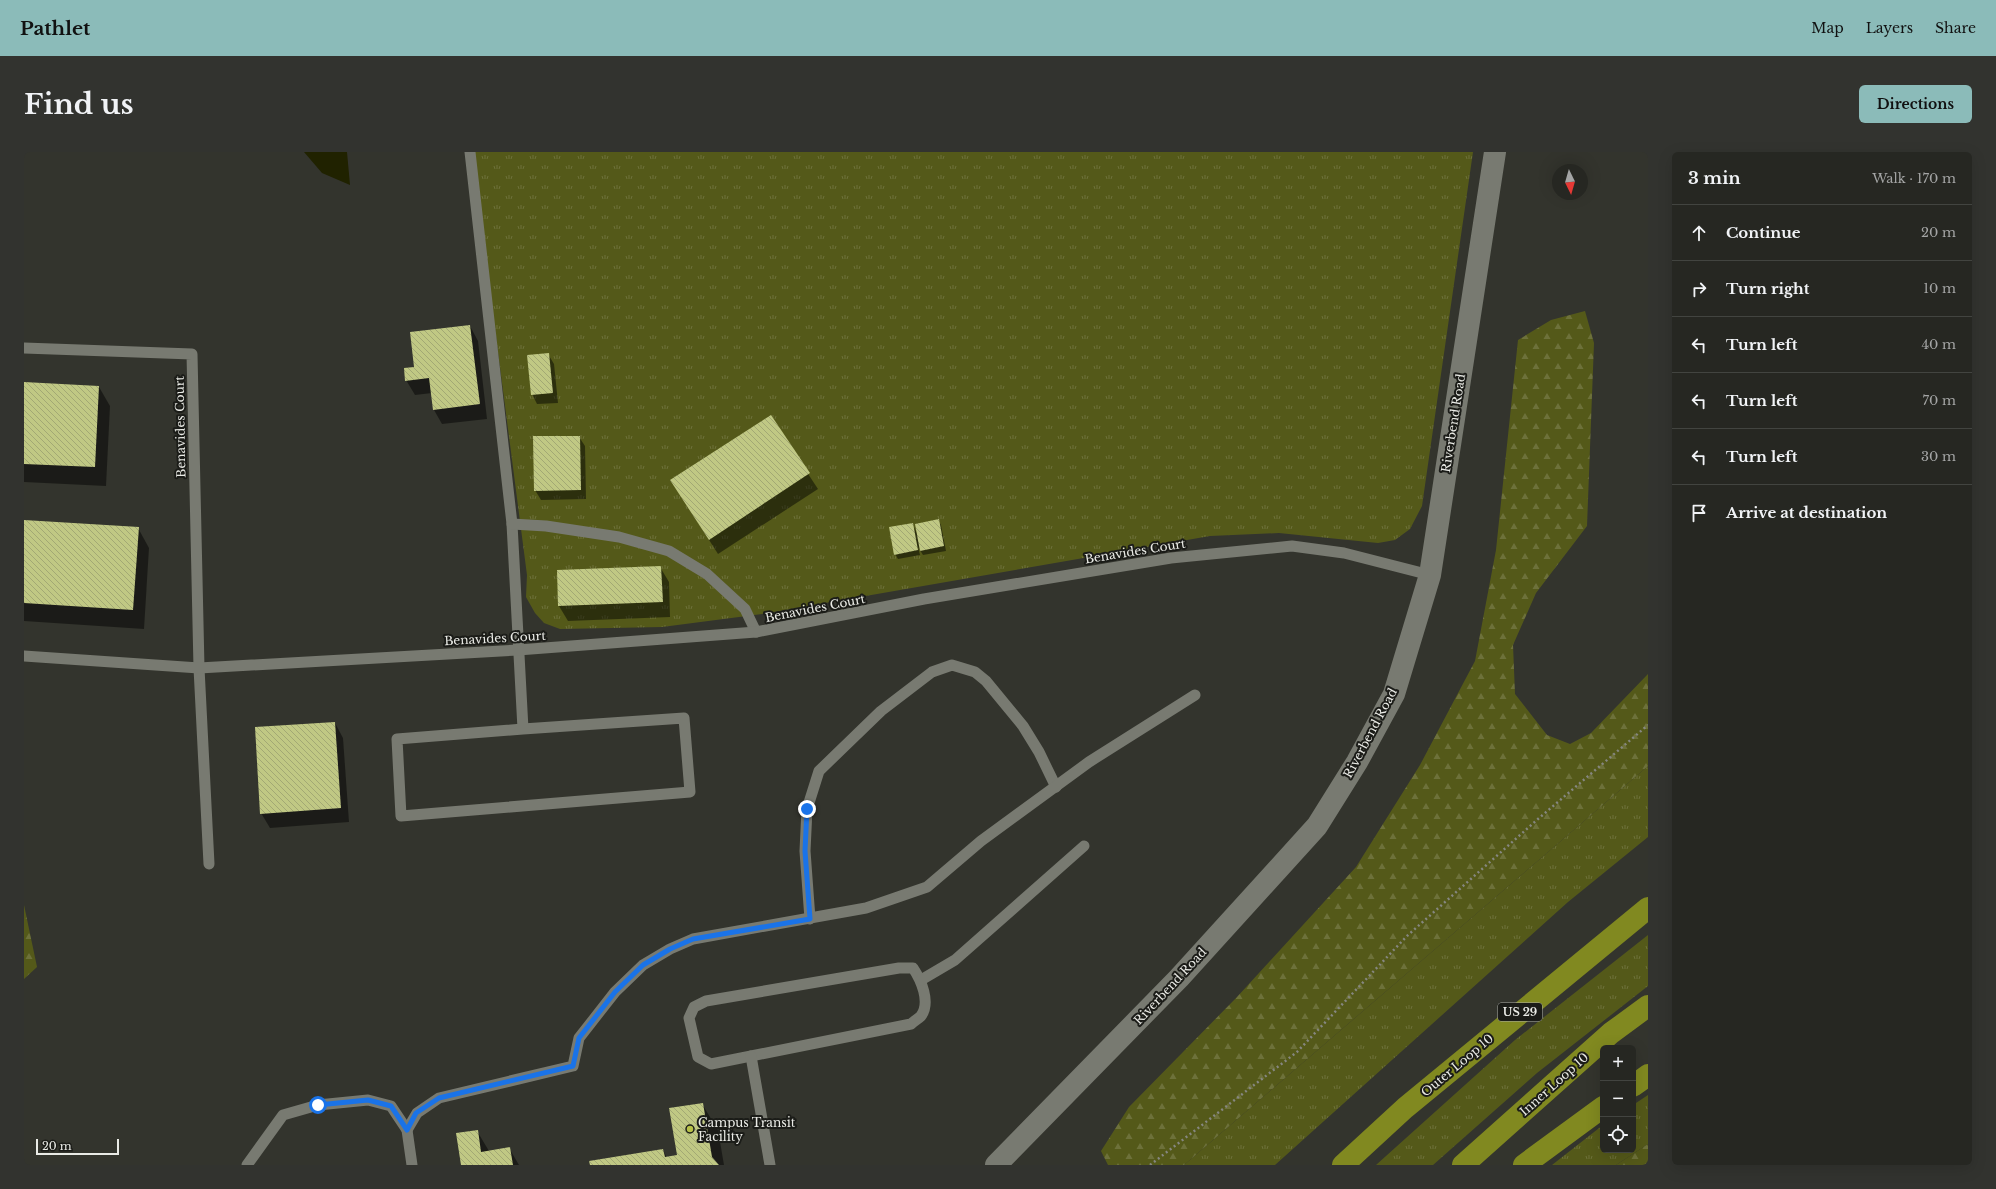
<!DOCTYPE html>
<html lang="en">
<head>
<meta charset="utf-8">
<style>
	body { margin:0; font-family:"Libre Baskerville",serif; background:#32332f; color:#f1f3f6 }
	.controls { position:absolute; right:12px; bottom:12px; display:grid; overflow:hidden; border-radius:6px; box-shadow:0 4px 16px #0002 }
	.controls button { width:36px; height:36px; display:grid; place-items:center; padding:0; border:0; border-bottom:1px solid #424440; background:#262722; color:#f1f3f6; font:20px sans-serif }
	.compass { position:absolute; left:1528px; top:12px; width:36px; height:36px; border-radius:50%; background:#262722; box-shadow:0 4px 16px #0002; rotate:175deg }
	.scale { position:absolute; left:12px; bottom:10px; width:83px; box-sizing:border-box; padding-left:4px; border:2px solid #eaebe6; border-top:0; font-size:11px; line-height:14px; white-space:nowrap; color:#eaebe6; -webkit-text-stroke:3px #1b1c18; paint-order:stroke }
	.stop { position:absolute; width:12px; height:12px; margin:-9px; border:3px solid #1a73e8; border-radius:50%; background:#fff }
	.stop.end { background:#1a73e8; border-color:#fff; box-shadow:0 1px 4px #0008 }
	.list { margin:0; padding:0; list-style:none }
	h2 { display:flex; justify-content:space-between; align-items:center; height:52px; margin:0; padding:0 16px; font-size:17px }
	h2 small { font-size:13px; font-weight:400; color:#a4a5a5 }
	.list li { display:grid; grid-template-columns:26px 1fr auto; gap:12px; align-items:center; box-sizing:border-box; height:56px; padding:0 16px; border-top:1px solid #424440 }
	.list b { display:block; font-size:15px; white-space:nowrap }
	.list em { font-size:13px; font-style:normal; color:#a4a5a5 }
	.icon { flex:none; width:22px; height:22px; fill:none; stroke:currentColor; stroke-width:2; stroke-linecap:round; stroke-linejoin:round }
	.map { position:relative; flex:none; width:1624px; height:1013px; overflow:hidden; border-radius:6px }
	header { display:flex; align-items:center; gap:24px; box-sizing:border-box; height:56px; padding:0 20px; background:#8bbbb9; color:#111 }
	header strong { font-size:19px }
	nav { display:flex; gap:22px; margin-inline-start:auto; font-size:14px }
	.intro { display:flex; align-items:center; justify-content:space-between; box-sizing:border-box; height:96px; padding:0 24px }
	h1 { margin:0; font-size:28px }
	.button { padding:10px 18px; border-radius:6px; background:#8bbbb9; color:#111; font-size:14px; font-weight:700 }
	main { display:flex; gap:24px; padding:0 24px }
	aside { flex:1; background:#262722; border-radius:6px; box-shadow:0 4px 16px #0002 }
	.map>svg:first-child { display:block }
</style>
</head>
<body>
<header>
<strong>Pathlet</strong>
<nav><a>Map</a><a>Layers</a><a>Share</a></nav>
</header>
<div class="intro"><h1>Find us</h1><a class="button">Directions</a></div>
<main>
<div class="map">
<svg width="1624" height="1013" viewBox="0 0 1624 1013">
	<defs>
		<pattern id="grass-tufts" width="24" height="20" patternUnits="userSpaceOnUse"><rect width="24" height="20" fill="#545919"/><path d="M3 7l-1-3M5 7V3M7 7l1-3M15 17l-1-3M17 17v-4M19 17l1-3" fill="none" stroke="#6d713a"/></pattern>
		<pattern id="forest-firs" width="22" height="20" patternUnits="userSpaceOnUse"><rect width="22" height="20" fill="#545919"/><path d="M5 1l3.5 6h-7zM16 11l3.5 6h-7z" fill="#6d713a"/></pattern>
		<pattern id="building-back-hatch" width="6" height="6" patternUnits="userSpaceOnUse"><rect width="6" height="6" fill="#c0c884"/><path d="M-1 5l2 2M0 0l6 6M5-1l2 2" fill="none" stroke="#a2a874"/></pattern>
	</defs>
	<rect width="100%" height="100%" fill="#33342d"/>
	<g fill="url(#grass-tufts)">
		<polygon points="448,0 1449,0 1398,354 1386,377 1371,388 1354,391 1255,381 1186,384 738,462 638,475 536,477 520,471 511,461 502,445 503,423"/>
		<polygon points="1624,614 1624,685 1544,750 1251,1013 1160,1013"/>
		<polygon points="1624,783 1624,834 1513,921 1409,1013 1352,1013 1491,888"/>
		<polygon points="1624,943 1624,992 1592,1013 1528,1013 1579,973 1579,998 1609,998 1609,953"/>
	</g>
	<g fill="url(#forest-firs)">
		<polygon points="1561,159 1570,191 1563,374 1512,441 1489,493 1491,542 1523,583 1546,592 1567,581 1624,522 1624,614 1160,1013 1084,1013 1077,999 1105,955 1213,845 1332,715 1396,613 1451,509 1472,398 1494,188 1527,168"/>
		<polygon points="0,753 13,815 0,827"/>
		<polygon points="1624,992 1624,1013 1592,1013"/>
	</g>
	<polygon fill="#202200" points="280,0 323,0 326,33 298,21"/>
	<g fill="#0007">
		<polygon points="446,174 454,189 463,267 418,272 410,258 408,241 391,243 382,228 391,216"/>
		<polygon points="524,202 530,212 534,251 513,252 508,242"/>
		<polygon points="0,231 75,235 86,254 82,334 0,330"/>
		<polygon points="746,264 794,337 694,402 647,328"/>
		<polygon points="555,285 561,294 562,347 517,348 511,338"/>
		<polygon points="914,368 917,373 922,399 899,403 894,395 896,403 874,407 871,402 888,372 893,381"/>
		<polygon points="0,369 114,376 125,396 120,477 0,469"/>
		<polygon points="636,415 645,430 646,465 544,469 535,454 534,419"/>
		<polygon points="311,571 319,586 325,670 246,676 237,661"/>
		<polygon points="678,952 694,978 700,1013 567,1013 639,998 643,1006 654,1004"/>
		<polygon points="453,979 465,999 485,996 495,1013 438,1013"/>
	</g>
	<g fill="url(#building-back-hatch)">
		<polygon points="446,173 456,252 409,258 405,226 381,229 380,216 390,215 386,180"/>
		<polygon points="525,201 529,241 507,243 503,203"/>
		<polygon points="0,230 75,234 71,315 0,312"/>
		<polygon points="747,263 786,321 685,388 646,328"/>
		<polygon points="509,284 556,284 557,338 510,339"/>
		<polygon points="915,367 920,394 896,399 891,372"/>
		<polygon points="0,368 115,375 109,458 0,451"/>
		<polygon points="889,371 894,398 870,403 865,375"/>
		<polygon points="637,414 639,450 534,454 533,418"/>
		<polygon points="311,570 317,656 236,662 231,575"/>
		<polygon points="679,951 688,1005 695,1013 566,1013 565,1009 639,997 641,1005 653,1003 645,956"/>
		<polygon points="454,978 457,1000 486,995 489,1013 437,1013 432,981"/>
	</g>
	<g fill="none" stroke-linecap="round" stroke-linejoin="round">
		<polyline stroke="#868781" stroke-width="2.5" stroke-dasharray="2 3" stroke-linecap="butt" points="1126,1013 1273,900 1383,784 1514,667 1624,573"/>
		<g stroke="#787a71" stroke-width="11">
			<polyline points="446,0 488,372 499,577 660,566 666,640 377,664 373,587 499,577"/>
			<polyline points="0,196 168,202 175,516 185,712"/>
			<polyline points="488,372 522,374 595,385 645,399 683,422 721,457 732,480"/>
			<polyline points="0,504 175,516 494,498 732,480 900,447 1147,406 1268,394 1320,401 1406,423"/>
			<polyline points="786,767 781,699 783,657 795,619 857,559 908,520 928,513 951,520 962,529 999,574 1015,600 1032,635"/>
			<path d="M 875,816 L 889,816 C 897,828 907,850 897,864 C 894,867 890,869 887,872 L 687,912 L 674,905 L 665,866 L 670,855 L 682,849 Z"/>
			<polyline points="897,828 931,808 1060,694"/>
			<polyline points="727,904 746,1013"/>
			<polyline points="383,978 393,961 415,946 549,914 555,886 591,840 619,813 646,797 669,787 842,756 903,735 957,689 1065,610 1171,543"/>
			<polyline points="223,1013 259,963 294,953 344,948 367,954 383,978 388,1013"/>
		</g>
		<polyline stroke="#787a71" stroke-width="22" points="972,1013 1155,826 1293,674 1333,610 1370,542 1406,423 1471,0"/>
		<g stroke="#818920" stroke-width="22">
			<polyline points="1609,934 1624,923"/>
			<polyline points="1319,1013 1381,956 1624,756"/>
			<polyline points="1439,1013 1587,881 1624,854"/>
			<polyline points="1500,1013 1579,955"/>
		</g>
	</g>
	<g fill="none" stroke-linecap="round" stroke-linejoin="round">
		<polyline stroke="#1a73e8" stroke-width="5" points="294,953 344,948 367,954 383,978 392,961 415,946 549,914 555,886 591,840 619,813 646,797 669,787 786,767 781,699 783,657"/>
	</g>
	<circle fill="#b7c148" stroke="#1b1c18" stroke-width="1.5" cx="666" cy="977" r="4"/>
	<g text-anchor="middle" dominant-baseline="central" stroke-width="4" stroke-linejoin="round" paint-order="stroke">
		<rect fill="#1b1c18" stroke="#acada8" stroke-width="1" x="1474" y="851" width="44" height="18" rx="3"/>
		<g font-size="11" font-weight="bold" fill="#eaebe6">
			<text x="1496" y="860">US 29</text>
		</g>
		<g font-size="12" fill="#eaebe6" stroke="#1b1c18">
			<text transform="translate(1429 271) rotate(-81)">Riverbend Road</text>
			<text transform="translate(156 275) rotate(-91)">Benavides Court</text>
			<text transform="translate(1111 399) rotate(-9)">Benavides Court</text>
			<text transform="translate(791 456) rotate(-11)">Benavides Court</text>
			<text transform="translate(471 486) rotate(-3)">Benavides Court</text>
			<text transform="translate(1346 581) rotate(-62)">Riverbend Road</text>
			<text transform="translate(1146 834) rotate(-47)">Riverbend Road</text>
			<text transform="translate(1433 913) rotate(-40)">Outer Loop 10</text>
			<text transform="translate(1530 932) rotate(-42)">Inner Loop 10</text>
		</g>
		<g font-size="12" fill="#eaebe6" stroke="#1b1c18" text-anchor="start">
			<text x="674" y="970">Campus Transit<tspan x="674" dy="14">Facility</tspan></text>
		</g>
	</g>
</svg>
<div class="controls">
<button>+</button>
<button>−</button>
<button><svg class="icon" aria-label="locate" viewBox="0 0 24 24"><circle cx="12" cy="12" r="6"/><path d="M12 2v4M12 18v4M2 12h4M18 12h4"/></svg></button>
</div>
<svg class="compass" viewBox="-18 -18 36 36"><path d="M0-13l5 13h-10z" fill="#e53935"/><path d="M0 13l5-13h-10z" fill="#a4a5a5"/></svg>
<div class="scale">20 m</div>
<div class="stop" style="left:294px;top:953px"></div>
<div class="stop end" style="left:783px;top:657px"></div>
</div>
<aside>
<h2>3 min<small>Walk · 170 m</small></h2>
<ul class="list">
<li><svg class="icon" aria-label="ahead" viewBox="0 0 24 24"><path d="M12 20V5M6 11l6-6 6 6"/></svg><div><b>Continue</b></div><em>20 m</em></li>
<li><svg class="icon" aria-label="right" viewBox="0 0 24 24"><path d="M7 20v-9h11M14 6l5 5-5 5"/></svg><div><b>Turn right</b></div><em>10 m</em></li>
<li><svg class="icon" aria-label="left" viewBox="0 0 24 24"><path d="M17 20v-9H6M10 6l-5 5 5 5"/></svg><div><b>Turn left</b></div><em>40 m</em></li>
<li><svg class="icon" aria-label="left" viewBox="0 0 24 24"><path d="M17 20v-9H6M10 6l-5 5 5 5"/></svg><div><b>Turn left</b></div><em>70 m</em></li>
<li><svg class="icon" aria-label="left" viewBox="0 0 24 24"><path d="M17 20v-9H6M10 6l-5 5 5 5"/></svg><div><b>Turn left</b></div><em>30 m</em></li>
<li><svg class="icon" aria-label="arrive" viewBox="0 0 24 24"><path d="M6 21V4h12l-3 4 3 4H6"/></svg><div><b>Arrive at destination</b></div></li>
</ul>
</aside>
</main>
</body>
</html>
